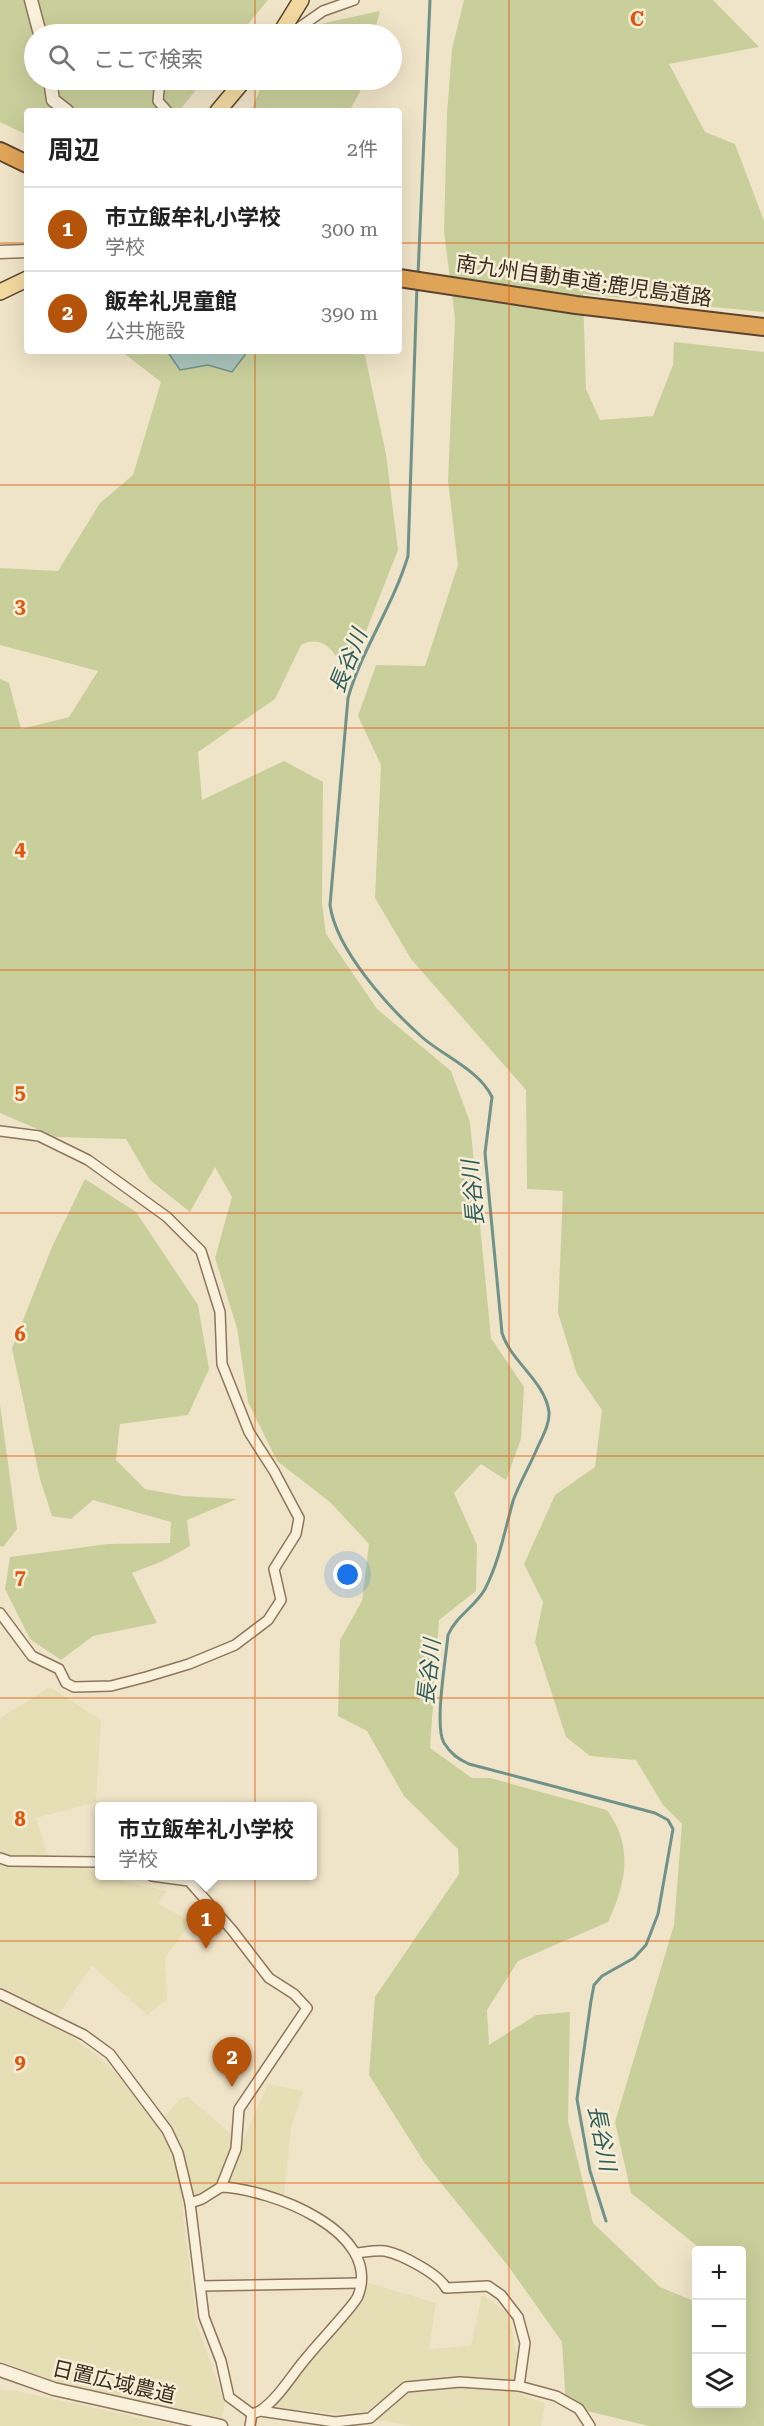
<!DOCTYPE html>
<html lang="ja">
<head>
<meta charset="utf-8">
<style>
	body { margin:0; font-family:"Roboto Serif","Noto Sans JP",serif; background:#f2f2f2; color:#222 }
	.controls { position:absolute; right:18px; bottom:18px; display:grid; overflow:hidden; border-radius:6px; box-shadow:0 6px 24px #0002 }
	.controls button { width:54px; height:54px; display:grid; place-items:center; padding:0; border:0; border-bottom:2px solid #e0e0e0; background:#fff; color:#222; font:30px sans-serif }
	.you { position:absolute; left:348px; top:1575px; width:21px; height:21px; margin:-15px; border:4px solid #fff; border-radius:50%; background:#1a73e8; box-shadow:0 0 0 9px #1a73e833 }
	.badge { display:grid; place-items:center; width:39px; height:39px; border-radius:50%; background:#b45309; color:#fff; font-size:20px; font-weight:700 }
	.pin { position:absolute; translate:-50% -50px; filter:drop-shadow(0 2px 3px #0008) }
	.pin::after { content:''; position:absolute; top:32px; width:21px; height:18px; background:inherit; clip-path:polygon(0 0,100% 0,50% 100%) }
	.popup { position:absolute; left:95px; top:1802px; width:222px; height:78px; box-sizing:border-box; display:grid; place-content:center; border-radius:6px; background:#fff; filter:drop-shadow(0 2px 4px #0005); font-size:20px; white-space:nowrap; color:#767676 }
	.popup b { font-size:22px; color:#222 }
	.popup::after { content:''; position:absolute; left:50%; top:100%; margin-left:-12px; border:12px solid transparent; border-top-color:#fff }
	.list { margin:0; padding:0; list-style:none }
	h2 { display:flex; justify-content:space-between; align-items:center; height:78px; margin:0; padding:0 24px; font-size:26px }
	h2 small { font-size:20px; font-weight:400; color:#767676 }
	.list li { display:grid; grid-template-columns:39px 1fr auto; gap:18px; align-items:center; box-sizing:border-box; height:84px; padding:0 24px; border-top:2px solid #e0e0e0 }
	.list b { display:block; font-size:22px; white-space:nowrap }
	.list p { margin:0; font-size:20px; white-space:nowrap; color:#767676 }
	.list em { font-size:20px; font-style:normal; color:#767676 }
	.icon { flex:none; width:33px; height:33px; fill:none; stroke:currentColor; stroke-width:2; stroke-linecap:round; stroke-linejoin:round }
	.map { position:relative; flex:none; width:764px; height:2426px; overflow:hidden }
	.search { position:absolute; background:#fff; box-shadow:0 6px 24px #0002; left:24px; top:24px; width:378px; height:66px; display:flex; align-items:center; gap:15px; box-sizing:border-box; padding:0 21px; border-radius:33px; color:#767676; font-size:22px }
	.panel { position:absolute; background:#fff; box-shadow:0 6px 24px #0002; left:24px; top:108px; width:378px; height:246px; border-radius:6px }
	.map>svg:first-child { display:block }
</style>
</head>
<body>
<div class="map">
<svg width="764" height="2426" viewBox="0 0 764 2426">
	<rect width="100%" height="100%" fill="#f0e4c8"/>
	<g fill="#e6deb5">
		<polygon points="50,1687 101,1720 96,1802 36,1818 47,1854 99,1873 100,1876 167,1891 158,1904 192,1922 165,1957 167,1999 147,2015 92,1965 58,2015 0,1986 0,1718"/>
		<polygon points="0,2001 68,2034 93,2052 112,2069 157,2125 181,2098 188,2097 242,2143 268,2084 303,2091 291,2129 284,2195 231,2183 222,2174 214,2187 206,2192 198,2193 182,2207 197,2324 225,2404 222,2418 57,2382 0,2361"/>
		<polygon points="365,2282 436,2303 429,2349 471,2346 482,2295 508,2313 517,2353 521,2395 545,2403 541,2426 413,2426 379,2420 369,2411 350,2415 271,2407 361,2299"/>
		<polygon points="0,2390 17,2391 177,2426 0,2426"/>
	</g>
	<g fill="#c9cf9b">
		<polygon points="0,0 268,0 240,34 34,34 34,80 204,80 179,111 27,111 27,135 0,122"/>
		<path d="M 464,0 L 713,0 L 759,47 L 669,64 L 705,132 L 735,144 L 764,221 L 764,312 L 583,294 L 586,389 L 600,420 L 653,416 L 673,365 L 674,342 L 764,352 L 764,2426 L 649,2426 L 566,2406 L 562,2342 L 509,2267 L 424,2162 L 369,2075 L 375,1997 L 459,1874 L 458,1849 L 404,1796 L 367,1731 L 338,1716 L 340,1640 L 362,1601 L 369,1544 L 330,1502 L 277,1461 L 248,1402 L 237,1328 L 215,1258 L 232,1197 L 215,1167 L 190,1212 L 150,1180 L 126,1139 L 56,1137 L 0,1113 L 0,679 L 9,683 L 21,729 L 69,717 L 98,671 L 0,645 L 0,568 L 58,571 L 100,503 L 133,475 L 161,382 L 121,351 L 364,351 L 386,454 L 398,550 L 361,644 L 337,658 C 328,643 317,637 301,645 L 275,699 L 198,752 L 202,800 L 284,761 L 323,782 L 322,904 L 326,934 L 377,1009 L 451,1071 L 470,1122 L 491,1338 L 524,1387 L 521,1439 L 506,1480 L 481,1464 L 454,1493 L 477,1545 L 476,1591 L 439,1620 L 430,1748 L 472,1778 L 490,1778 L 607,1810 C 634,1847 626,1883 608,1922 L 518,1961 L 487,2010 L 489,2045 L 536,2015 L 570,2012 L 568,2121 L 593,2223 L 660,2287 L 696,2302 L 696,2404 L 742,2404 L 742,2250 L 702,2250 L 631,2193 L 615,2122 L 674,1925 L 682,1824 L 663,1805 L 636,1760 L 590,1756 L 566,1737 L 535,1642 L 543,1602 L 524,1564 L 555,1495 L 595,1467 L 602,1410 L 577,1374 L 558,1313 L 563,1191 L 527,1189 L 526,1090 L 411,959 L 375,898 L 381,765 L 358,716 L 376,665 L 425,666 L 458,565 L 448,481 L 455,318 L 444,232 L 447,114 L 452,49 Z"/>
		<polygon points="380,11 374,34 307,34 320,24"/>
		<polygon points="264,80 363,80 359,94 349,111 251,111"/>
		<polygon points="85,1179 136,1212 198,1305 209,1369 188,1415 120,1424 116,1460 145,1489 183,1496 237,1499 187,1520 190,1546 163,1561 132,1573 157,1623 93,1636 61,1660 30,1639 5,1589 10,1557 108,1544 170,1543 171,1522 93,1500 71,1519 52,1516 40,1479 12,1348 52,1247"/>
		<polygon points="0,1404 17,1529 3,1547 0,1546"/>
	</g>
	<polygon fill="#a9c4bc" stroke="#6f938a" stroke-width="1.5" points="167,351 243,351 245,355 232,372 208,365 180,370"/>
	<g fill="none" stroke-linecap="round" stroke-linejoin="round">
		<g stroke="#6f938a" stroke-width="3">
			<polyline points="418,275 430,0"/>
			<path d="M 417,285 L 408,556 C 393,606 362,649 348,698 L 330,905 C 336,950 389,1008 423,1038 C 444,1056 480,1071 492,1097 L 485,1153 L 502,1333 C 511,1362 545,1381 549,1412 C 550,1425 541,1439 536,1451 C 529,1467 519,1484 513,1501 C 505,1530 499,1562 485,1589 C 475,1607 456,1616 448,1635 C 446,1658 434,1726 444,1743 C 451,1754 458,1759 469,1764 L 655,1813 L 668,1820 L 673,1829 L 658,1914 L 646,1945 L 634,1958 L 602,1976 L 594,1985 L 591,2001 L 577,2099 L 590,2171 L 606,2221"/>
		</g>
		<defs>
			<g id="minor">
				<polyline points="290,34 323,11 354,0"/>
				<polyline points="160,80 158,101 167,111"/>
				<polyline points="0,1131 39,1136 88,1160 167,1217 201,1251 220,1312 222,1364 249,1432 274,1471 299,1518 296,1534 274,1569 281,1600 268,1620 235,1645 189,1664 146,1677 111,1686 74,1687 66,1683 59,1669 32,1656 0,1613"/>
				<polyline points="0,1858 9,1861 100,1862"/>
				<polyline points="152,1876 189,1881 232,1930 269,1978 294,1994 307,2008 239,2109 236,2149 221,2187"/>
				<polyline points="0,1994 84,2035 110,2054 167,2130 178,2153 190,2203 204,2317 221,2361 229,2397 252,2414 260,2411 335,2422 370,2418 406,2387 460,2382 519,2386 556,2396 579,2409 590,2426"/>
				<path d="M 190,2203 L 202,2199 L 221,2187 C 269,2189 383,2230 358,2296 C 355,2305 317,2344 308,2356 C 292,2374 280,2397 260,2411"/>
				<path d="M 356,2253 C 366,2252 376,2250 385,2251 C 401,2254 439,2274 446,2288 L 488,2286 L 501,2295 L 518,2317 L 525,2343 L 519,2386"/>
				<polyline points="201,2286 360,2283"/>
				<polyline points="250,2426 252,2414"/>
			</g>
			<g id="tertiary">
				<polyline points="31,0 40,34"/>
				<polyline points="50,80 53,100 67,111"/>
				<polyline points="0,252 27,251"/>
				<polyline points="0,2370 54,2389 221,2426"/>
			</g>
			<g id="primary">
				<polyline points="280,34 301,0"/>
				<polyline points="218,111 244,80"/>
				<polyline points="0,292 27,279"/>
			</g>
			<g id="motorway">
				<polyline points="0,151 27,164"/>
				<polyline points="399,278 576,305 764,327"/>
			</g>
		</defs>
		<use href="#minor" stroke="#8d765c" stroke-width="12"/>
		<use href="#tertiary" stroke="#8d765c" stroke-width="15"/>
		<use href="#primary" stroke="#5b4430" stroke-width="18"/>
		<use href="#motorway" stroke="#5b4430" stroke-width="20"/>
		<use href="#minor" stroke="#faf1dc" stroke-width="9"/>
		<use href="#tertiary" stroke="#faf1dc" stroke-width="12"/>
		<use href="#primary" stroke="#f3d9a0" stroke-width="15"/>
		<use href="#motorway" stroke="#e0a458" stroke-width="16"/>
	</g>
	<path fill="none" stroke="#df570d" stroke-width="1.5" stroke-opacity="0.55" d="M 255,0 L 255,34M 509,0 L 509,2426M 255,80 L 255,111M 0,243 L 27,243M 399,243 L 764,243M 255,351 L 255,2426M 0,485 L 764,485M 0,728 L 764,728M 0,970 L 764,970M 0,1213 L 764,1213M 0,1456 L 764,1456M 0,1698 L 764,1698M 0,1941 L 764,1941M 0,2183 L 764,2183"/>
	<g text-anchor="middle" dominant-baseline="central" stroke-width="5" stroke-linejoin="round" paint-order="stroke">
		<g font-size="21" fill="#3d2e20" stroke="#f7eed8">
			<text transform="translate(584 281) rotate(8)">南九州自動車道;鹿児島道路</text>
			<text transform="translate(114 2382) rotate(13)">日置広域農道</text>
		</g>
		<g font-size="22" font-style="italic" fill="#2f5d5a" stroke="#f7eed8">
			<text transform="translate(348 661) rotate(-68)">長谷川</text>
			<text transform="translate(473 1193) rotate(-95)">長谷川</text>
			<text transform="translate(429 1672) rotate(-84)">長谷川</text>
			<text transform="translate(602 2138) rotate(79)">長谷川</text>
		</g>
	</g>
	<g font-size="20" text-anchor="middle" font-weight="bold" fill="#df570d" stroke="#f7eed8" stroke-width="5" stroke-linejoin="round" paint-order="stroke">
		<text x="637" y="26">C</text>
		<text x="20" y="613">3</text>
		<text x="20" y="856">4</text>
		<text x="20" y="1099">5</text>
		<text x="20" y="1341">6</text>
		<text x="20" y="1584">7</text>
		<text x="20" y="1826">8</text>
		<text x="20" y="2069">9</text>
	</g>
</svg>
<div class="controls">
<button>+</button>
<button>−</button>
<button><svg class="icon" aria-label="layers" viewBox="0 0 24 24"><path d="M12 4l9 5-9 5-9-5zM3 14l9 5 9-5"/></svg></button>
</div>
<div class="you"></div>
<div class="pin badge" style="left:206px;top:1949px">1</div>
<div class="popup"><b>市立飯牟礼小学校</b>学校</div>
<div class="pin badge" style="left:232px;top:2087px">2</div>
<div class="search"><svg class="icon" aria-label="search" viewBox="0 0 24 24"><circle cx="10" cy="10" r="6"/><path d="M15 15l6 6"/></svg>ここで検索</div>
<section class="panel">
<h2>周辺<small>2件</small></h2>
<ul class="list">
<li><span class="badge">1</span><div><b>市立飯牟礼小学校</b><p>学校</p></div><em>300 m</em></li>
<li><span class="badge">2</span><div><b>飯牟礼児童館</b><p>公共施設</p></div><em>390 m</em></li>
</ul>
</section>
</div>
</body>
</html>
